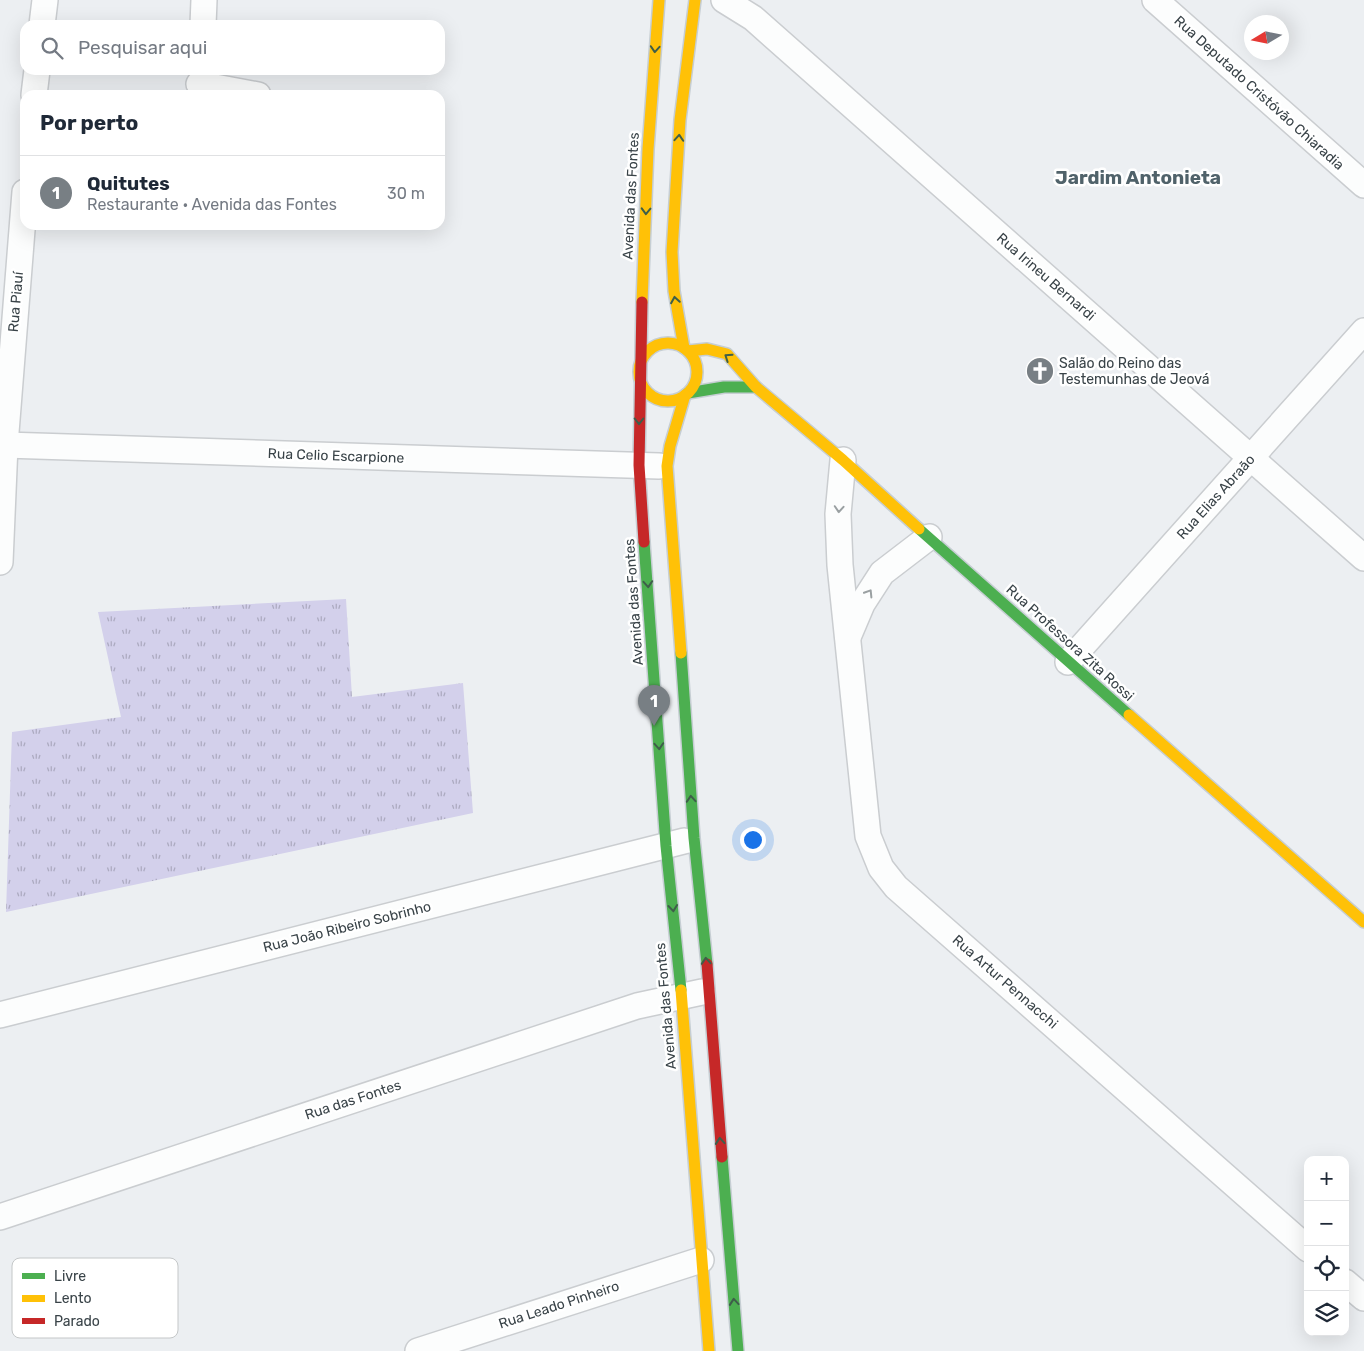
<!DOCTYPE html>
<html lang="pt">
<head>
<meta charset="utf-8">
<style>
	body { margin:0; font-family:Rubik,sans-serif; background:#f2f2f3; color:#1f2937 }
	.controls { position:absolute; right:15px; bottom:15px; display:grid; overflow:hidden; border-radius:10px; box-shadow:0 5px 20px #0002 }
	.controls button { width:45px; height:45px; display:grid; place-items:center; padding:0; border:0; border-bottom:1px solid #e0e1e3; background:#fff; color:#1f2937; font:25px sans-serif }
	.compass { position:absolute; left:1244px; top:15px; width:45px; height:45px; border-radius:50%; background:#fff; box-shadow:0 5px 20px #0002; rotate:260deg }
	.you { position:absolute; left:752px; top:839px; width:18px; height:18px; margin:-12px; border:4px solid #fff; border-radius:50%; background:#1a73e8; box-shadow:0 0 0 8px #1a73e833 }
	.badge { display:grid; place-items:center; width:32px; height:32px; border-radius:50%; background:#787f84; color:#fff; font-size:16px; font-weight:700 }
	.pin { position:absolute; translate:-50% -41px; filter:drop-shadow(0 1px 2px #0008) }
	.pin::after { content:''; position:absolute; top:26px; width:18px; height:15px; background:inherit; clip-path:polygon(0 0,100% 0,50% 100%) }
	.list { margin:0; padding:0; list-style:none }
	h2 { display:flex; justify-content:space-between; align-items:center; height:65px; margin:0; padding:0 20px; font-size:21px }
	h2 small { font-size:16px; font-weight:400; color:#747a83 }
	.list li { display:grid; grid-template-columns:32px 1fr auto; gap:15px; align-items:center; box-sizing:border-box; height:75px; padding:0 20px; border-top:1px solid #e0e1e3 }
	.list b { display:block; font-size:19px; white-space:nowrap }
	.list p { margin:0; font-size:16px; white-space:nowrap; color:#747a83 }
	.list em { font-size:16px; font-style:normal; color:#747a83 }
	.icon { flex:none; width:28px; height:28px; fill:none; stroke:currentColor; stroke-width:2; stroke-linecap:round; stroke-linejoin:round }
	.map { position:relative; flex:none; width:1364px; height:1351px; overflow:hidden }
	.search { position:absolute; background:#fff; box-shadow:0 5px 20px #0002; left:20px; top:20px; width:425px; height:55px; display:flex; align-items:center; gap:12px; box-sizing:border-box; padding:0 18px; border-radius:15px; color:#747a83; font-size:19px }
	.panel { position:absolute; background:#fff; box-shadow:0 5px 20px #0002; left:20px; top:90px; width:425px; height:140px; border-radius:15px }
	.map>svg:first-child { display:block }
</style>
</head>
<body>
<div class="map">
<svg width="1364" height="1351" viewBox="0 0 1364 1351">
	<defs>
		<pattern id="grass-tufts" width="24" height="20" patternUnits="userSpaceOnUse" patternTransform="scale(1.25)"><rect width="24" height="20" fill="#d3d0eb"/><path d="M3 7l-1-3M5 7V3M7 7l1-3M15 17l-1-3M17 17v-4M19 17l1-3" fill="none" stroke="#acaac0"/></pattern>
	</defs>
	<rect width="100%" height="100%" fill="#eceff2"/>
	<polygon fill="url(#grass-tufts)" points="346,599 352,697 463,683 473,813 6,912 12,732 121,717 98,612"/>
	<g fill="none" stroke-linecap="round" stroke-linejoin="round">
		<defs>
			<g id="street">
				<polyline points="724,0 753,18 1364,558"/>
				<polyline points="1155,0 1364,185"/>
				<polyline points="42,25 45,0"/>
				<polyline points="203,25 204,0"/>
				<polyline points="199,84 258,95"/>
				<polyline points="34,95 37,70"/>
				<polyline points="5,445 659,466"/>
				<polyline points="843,460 838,514 840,565 868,836 881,868 896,887 1308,1249"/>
				<polyline points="0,562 5,445 25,192"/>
				<polyline points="848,637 862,604 882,573 929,537"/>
				<polyline points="1068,662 1364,331"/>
				<polyline points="0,1015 684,841"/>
				<polyline points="0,1217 637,1006 702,992"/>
				<polyline points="1345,1282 1364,1298"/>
				<polyline points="418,1351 701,1260"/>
			</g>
			<g id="fast">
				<polyline points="688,393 724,387 756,387"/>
				<polyline points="919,529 1129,715"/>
				<polyline points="644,542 666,846 681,990"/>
				<polyline points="681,653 694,838 707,964"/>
				<polyline points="722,1157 738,1351"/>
			</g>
			<g id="slow">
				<polyline points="642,302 648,149 659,0"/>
				<circle cx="668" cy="372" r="29"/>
				<polyline points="684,348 674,291 672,252 680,120 695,0"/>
				<polyline points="688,351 707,349 727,354 756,387 843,460 919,529"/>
				<polyline points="681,653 667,466 670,446 685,395"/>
				<polyline points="1129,715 1364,922"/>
				<polyline points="681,990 709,1351"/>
			</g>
			<g id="jam">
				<polyline points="642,302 639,465 644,542"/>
				<polyline points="707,964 722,1157"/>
			</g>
		</defs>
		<use href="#street" stroke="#cacdd0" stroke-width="28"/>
		<use href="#fast" stroke="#c6ced3" stroke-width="14"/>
		<use href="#slow" stroke="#c6ced3" stroke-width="14"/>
		<use href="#jam" stroke="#c6ced3" stroke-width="14"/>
		<use href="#street" stroke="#fcfdfd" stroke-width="25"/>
		<use href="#fast" stroke="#4caf50" stroke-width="11"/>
		<use href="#slow" stroke="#ffc107" stroke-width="11"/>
		<use href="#jam" stroke="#c62828" stroke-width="11"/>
	</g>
	<defs><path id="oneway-chevron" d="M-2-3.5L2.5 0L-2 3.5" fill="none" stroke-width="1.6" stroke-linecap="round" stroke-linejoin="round" transform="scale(1.25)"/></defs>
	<g stroke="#3e5e4a">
		<use href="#oneway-chevron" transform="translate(655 49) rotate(94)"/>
		<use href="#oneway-chevron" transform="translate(679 138) rotate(-86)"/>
		<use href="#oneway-chevron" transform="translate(646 211) rotate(92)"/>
		<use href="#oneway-chevron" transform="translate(675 300) rotate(-99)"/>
		<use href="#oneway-chevron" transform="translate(728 357) rotate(-146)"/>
		<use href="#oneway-chevron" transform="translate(639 421) rotate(90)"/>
		<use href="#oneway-chevron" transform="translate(648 584) rotate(86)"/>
		<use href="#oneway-chevron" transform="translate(659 746) rotate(86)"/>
		<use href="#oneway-chevron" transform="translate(691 799) rotate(-94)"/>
		<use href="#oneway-chevron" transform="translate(673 908) rotate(84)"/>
		<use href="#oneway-chevron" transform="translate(706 961) rotate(-94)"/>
		<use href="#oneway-chevron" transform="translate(720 1141) rotate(-95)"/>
		<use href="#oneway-chevron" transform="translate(734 1302) rotate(-95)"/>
	</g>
	<g stroke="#9aa0a2">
		<use href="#oneway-chevron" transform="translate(839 509) rotate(94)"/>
		<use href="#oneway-chevron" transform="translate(869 593) rotate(-58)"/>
	</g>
	<defs>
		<symbol id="church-disc" viewBox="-11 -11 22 22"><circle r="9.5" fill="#787f84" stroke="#fff"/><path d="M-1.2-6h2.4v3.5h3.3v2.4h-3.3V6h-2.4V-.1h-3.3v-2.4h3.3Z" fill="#fff"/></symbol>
	</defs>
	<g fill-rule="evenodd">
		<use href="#church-disc" x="1024" y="355" width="32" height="32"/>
	</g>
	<g text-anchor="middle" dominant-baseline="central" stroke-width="5" stroke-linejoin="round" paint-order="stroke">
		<g font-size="14" fill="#394348" stroke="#fff">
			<text transform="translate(1259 93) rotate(42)">Rua Deputado Cristóvão Chiaradia</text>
			<text transform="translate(631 196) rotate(-87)">Avenida das Fontes</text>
			<text transform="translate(1046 277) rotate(41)">Rua Irineu Bernardi</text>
			<text transform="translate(16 302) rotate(-85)">Rua Piauí</text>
			<text transform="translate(336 456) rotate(2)">Rua Celio Escarpione</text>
			<text transform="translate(1216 497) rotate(-48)">Rua Elias Abraão</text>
			<text transform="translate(634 602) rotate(-94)">Avenida das Fontes</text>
			<text transform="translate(1070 643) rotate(42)">Rua Professora Zita Rossi</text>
			<text transform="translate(347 927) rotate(-14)">Rua João Ribeiro Sobrinho</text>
			<text transform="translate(1005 982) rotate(41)">Rua Artur Pennacchi</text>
			<text transform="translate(666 1006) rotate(-95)">Avenida das Fontes</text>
			<text transform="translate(353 1100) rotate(-18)">Rua das Fontes</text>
			<text transform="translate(559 1305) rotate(-18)">Rua Leado Pinheiro</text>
		</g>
		<g font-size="14" fill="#394348" stroke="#fff" text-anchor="start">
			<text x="1059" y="363">Salão do Reino das<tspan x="1059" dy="16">Testemunhas de Jeová</tspan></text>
		</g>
		<g font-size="19" font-weight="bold" fill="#50626a" stroke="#fff">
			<text x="1138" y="177">Jardim Antonieta</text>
		</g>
	</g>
	<rect x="12" y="1258" width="166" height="80" rx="8" fill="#fff" stroke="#c4c7c8" stroke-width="1"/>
	<rect x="22" y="1273" width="23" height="6" fill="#4caf50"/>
	<rect x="22" y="1295" width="23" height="7" fill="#ffc107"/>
	<rect x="22" y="1318" width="23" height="6" fill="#c62828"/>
	<g font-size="14" fill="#394348">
		<text x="54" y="1281">Livre</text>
		<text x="54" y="1303">Lento</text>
		<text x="54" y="1326">Parado</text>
	</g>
</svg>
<div class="controls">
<button>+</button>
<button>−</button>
<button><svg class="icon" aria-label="locate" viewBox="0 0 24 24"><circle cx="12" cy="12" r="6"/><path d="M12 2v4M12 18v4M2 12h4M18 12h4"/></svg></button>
<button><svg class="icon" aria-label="layers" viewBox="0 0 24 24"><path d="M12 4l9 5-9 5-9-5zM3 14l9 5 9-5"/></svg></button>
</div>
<svg class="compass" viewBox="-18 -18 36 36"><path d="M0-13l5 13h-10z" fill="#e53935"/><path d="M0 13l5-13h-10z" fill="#747a83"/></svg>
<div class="you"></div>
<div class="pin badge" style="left:654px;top:726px">1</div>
<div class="search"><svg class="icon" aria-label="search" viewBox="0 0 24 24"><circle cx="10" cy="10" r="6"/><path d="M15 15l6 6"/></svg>Pesquisar aqui</div>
<section class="panel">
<h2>Por perto<small></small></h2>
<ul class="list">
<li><span class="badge">1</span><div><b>Quitutes</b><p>Restaurante · Avenida das Fontes</p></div><em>30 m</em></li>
</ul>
</section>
</div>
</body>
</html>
